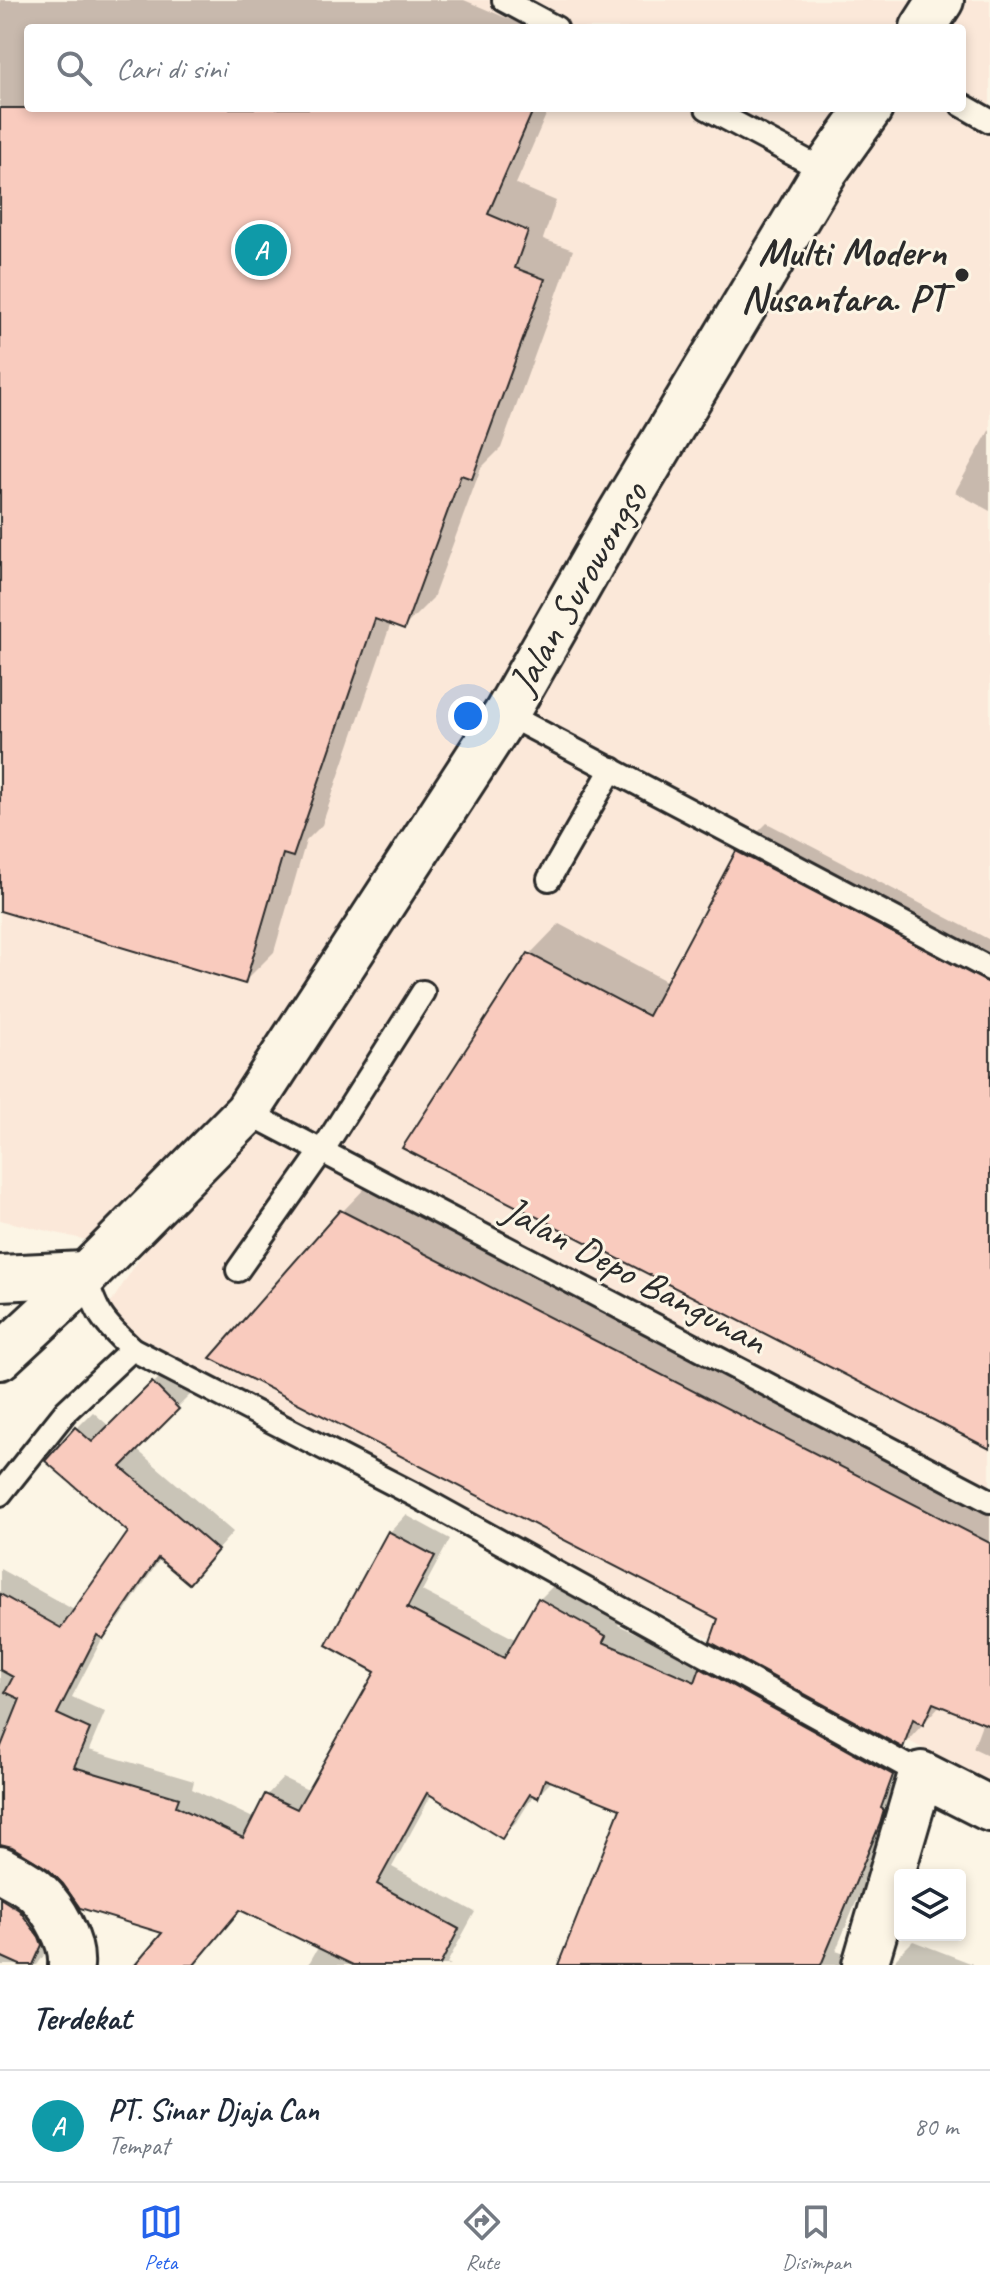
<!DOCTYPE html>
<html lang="id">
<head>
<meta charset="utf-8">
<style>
	body { margin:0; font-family:Caveat,sans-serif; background:#f6f6f7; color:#1f2937 }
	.controls { position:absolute; right:24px; bottom:24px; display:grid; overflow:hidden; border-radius:8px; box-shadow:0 4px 12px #0003 }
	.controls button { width:72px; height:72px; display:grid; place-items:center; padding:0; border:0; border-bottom:2px solid #e0e1e3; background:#fff; color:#1f2937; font:40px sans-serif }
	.you { position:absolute; left:468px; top:716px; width:28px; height:28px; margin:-20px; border:6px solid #fff; border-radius:50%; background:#1a73e8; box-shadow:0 0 0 12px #1a73e833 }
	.badge { display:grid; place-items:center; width:52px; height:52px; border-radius:50%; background:#2563eb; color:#fff; font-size:26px; font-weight:700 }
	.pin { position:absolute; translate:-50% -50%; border:4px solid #fff; box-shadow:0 2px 8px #0006 }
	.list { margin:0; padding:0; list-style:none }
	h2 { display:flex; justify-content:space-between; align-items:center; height:104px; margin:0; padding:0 32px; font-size:34px }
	h2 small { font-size:26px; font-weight:400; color:#747a83 }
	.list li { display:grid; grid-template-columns:52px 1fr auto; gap:24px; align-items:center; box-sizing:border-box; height:112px; padding:0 32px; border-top:2px solid #e0e1e3 }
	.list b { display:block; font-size:30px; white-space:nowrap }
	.list p { margin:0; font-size:26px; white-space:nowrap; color:#747a83 }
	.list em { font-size:26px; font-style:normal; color:#747a83 }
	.icon { flex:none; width:44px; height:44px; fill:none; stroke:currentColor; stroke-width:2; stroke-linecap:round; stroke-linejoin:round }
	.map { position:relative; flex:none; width:990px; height:1965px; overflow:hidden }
	.search { position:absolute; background:#fff; box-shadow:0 4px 12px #0003; left:24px; right:24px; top:24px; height:88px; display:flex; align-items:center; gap:20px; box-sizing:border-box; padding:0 28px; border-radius:8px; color:#747a83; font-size:30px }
	.sheet { height:216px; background:#fff }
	nav { display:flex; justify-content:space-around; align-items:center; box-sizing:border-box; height:112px; border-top:2px solid #e0e1e3; background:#fff; font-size:22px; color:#747a83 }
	nav a { display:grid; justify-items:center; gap:4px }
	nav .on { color:#2563eb }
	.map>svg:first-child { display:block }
</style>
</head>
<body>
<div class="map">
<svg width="990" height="1965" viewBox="0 0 990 1965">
	<rect width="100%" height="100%" fill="#fcf5e5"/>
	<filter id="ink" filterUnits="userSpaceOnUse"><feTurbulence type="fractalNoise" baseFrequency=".0125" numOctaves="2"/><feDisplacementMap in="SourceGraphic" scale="16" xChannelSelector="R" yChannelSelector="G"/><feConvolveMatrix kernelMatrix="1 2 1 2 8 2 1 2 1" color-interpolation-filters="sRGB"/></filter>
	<g filter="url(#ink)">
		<path fill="#fbe8d9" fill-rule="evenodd" d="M 0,0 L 990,0 L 990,1783 L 172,1362 L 103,1315 L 143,1253 L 0,1220 ZM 28,28 L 962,28 L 962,108 L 28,108 Z"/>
		<g fill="#0003">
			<polygon points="0,0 464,0 523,25 521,28 28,28 28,108 549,108 516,184 556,201 543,239 573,250 501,448 481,468 433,598 404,627 391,623 322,825 306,841 274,952 244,982 0,909"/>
			<polygon points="990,429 990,511 955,492"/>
			<polygon points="767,823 990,940 990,1447 530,954 559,924 668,982 738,852"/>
			<polygon points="371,1182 990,1499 990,1756 973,1748 983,1721 941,1704 903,1746 721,1618 342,1212"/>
			<polygon points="170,1367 194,1391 136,1449 233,1532 189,1582 161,1558 119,1620 103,1637 72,1697 105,1712 89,1750 194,1781 192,1789 255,1819 267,1795 283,1778 310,1791 378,1671 390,1532 406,1515 450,1539 422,1591 517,1640 540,1599 557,1582 621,1619 618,1625 909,1758 897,1805 836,1950 859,1958 863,1965 560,1965 623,1808 553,1780 538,1795 534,1794 518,1820 502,1836 432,1794 392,1867 475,1912 447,1963 451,1965 308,1965 319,1946 300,1839 195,1965 138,1965 166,1932 13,1845 0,1842 0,1569 76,1611 130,1531 76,1429 93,1412 110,1427"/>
			<polygon points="0,1870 58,1927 47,1951 37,1965 0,1965"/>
			<polygon points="913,1941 973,1964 972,1965 894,1965 896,1958"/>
		</g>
		<g fill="#f9cbbe" stroke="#2b2b2b" stroke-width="2">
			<polygon points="0,108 534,108 488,214 528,231 515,268 545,279 472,479 461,475 404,630 375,619 293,857 283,854 245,984 0,911"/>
			<polygon points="736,851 990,983 990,1449 402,1148 528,953 648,1016"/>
			<polygon points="340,1210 990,1543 990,1726 933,1703 923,1725 913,1719 903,1748 710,1642 718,1619 210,1358"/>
			<polygon points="152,1382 179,1409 121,1467 218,1550 189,1584 158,1558 103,1639 97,1635 57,1714 90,1729 74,1767 179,1798 176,1806 243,1838 265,1794 297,1809 375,1672 326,1645 388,1531 435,1556 407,1608 504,1658 538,1598 606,1636 603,1642 695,1682 700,1668 893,1775 881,1808 884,1810 880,1824 821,1965 558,1965 620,1809 545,1779 538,1798 530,1794 502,1839 427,1793 377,1884 459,1929 440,1965 353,1965 240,1910 194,1965 135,1965 162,1933 80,1908 63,1884 48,1869 12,1847 0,1844 0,1749 20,1699 5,1692 13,1677 0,1670 0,1594 61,1628 128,1532 45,1461 75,1427 92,1442"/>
			<polygon points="0,1898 19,1910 39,1937 42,1945 33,1965 20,1965 0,1956"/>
		</g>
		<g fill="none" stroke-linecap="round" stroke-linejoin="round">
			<defs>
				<g id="lane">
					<polyline points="504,0 556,28"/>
					<polyline points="962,105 990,121"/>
					<polyline points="707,108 825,171"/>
					<polyline points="506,714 990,969"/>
					<polyline points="549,879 612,769"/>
					<polyline points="247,1112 990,1501"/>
					<polyline points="238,1270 322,1151 423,992"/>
					<path d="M 84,1274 C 97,1314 101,1320 132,1349 L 417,1496 L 921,1774"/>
					<polyline points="0,1494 66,1411 132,1349"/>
				</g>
				<g id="street">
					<polyline points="923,28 941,0"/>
					<polyline points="0,1278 84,1274"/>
					<polyline points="0,1357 59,1302 247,1112 506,714 618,517 825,171 870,108"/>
					<path d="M 0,1869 C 12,1876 28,1883 37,1892 C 54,1909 73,1941 71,1965"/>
					<polyline points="865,1965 921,1774 990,1809"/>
				</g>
			</defs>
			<use href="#lane" stroke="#2b2b2b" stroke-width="28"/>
			<use href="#street" stroke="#2b2b2b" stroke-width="50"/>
			<use href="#lane" stroke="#fcf5e5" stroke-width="22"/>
			<use href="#street" stroke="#fcf5e5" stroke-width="44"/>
		</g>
	</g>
	<circle fill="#2b2b2b" stroke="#fcf5e5" stroke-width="3" cx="962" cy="275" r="8"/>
	<g text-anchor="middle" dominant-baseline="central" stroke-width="6" stroke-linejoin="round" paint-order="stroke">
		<g font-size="40" font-weight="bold" fill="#2b2b2b" stroke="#fcf5e5" text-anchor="end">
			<text x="946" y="252">Multi Modern<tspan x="946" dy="46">Nusantara. PT</tspan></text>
		</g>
		<g font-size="40" fill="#2b2b2b" stroke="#fcf5e5">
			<text transform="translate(578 588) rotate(-60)">Jalan Surowongso</text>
			<text transform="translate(635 1275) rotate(28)">Jalan Depo Bangunan</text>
		</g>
	</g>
</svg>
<div class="controls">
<button><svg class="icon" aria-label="layers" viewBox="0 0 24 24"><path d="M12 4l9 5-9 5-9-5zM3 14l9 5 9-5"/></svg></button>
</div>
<div class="you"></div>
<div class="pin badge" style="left:261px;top:250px;background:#0f9aa8">A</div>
<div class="search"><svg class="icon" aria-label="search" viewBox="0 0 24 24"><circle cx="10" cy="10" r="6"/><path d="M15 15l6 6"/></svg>Cari di sini</div>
</div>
<section class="sheet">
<h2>Terdekat<small></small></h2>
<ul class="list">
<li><span class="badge" style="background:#0f9aa8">A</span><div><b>PT. Sinar Djaja Can</b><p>Tempat</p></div><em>80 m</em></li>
</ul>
</section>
<nav>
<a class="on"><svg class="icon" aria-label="map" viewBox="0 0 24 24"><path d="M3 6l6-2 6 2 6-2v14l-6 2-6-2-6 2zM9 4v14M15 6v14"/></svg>Peta</a>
<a><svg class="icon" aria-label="directions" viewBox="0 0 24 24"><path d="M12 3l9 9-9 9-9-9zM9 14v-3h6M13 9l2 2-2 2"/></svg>Rute</a>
<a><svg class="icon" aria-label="saved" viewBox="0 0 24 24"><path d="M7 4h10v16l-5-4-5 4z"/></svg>Disimpan</a>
</nav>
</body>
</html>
